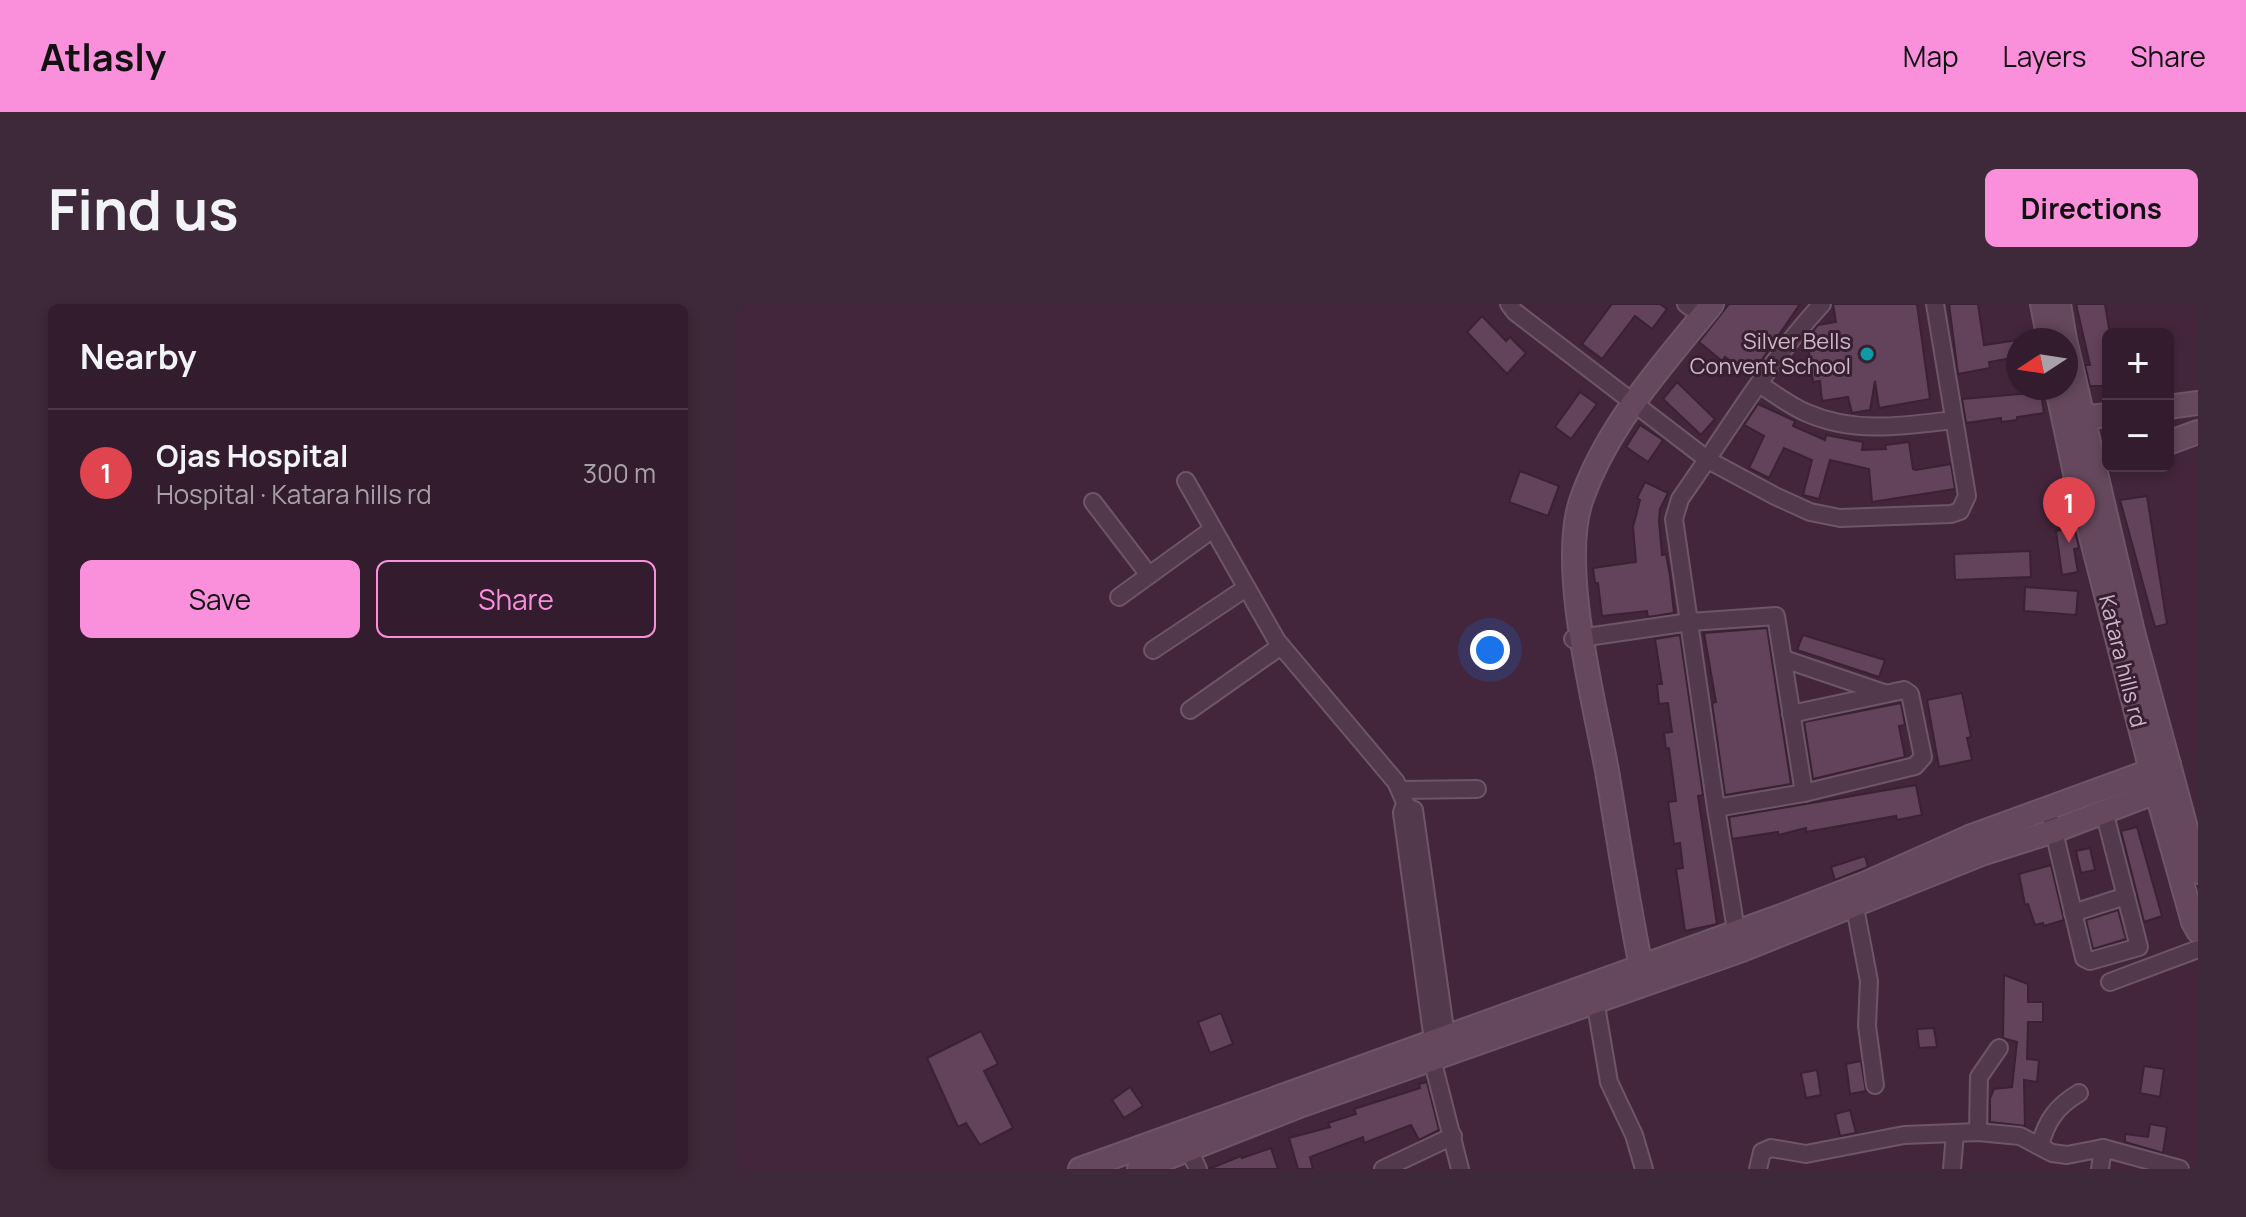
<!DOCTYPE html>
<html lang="en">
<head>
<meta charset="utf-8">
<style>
	body { margin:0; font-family:Manrope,sans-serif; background:#3d2939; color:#f1f3f6 }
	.controls { position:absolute; right:24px; top:24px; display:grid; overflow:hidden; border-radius:12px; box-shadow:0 4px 12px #0003 }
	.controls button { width:72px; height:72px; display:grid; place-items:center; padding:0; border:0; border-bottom:2px solid #4d3a49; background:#321c2d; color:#f1f3f6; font:40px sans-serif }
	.compass { position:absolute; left:1270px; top:24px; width:72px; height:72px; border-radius:50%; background:#321c2d; box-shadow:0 4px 12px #0003; rotate:258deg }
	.you { position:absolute; left:754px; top:346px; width:28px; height:28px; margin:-20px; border:6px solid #fff; border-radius:50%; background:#1a73e8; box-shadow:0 0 0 12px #1a73e833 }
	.badge { display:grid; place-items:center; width:52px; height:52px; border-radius:50%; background:#fa8fdc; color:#fff; font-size:26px; font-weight:700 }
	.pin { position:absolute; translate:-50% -66px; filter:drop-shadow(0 2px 4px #0008) }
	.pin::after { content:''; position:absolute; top:42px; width:28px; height:24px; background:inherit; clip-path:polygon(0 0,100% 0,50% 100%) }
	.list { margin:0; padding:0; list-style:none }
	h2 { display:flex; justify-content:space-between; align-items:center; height:104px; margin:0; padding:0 32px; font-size:34px }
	h2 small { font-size:26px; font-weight:400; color:#a8a1aa }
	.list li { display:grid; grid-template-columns:52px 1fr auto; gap:24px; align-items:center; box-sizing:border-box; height:128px; padding:0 32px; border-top:2px solid #4d3a49 }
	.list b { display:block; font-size:30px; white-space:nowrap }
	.list p { margin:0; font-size:26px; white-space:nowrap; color:#a8a1aa }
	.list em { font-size:26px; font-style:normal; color:#a8a1aa }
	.actions { display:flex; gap:16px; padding:24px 32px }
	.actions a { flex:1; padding:18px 0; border:2px solid #fa8fdc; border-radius:12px; text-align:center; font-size:28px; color:#fa8fdc }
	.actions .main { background:#fa8fdc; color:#111 }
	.map { position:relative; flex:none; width:1462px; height:865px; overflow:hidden; border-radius:12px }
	header { display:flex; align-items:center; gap:48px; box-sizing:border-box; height:112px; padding:0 40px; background:#fa8fdc; color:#111 }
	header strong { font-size:38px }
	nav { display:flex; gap:44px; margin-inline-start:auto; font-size:28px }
	.intro { display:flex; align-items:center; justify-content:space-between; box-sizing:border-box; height:192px; padding:0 48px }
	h1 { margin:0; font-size:56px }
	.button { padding:20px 36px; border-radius:12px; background:#fa8fdc; color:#111; font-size:28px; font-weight:700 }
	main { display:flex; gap:48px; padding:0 48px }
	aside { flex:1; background:#321c2d; border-radius:12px; box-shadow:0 4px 12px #0003 }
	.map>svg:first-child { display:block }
</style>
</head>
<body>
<header>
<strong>Atlasly</strong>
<nav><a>Map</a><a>Layers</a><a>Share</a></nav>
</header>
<div class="intro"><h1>Find us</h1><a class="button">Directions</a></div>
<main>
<aside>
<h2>Nearby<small></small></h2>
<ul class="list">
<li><span class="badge" style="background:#e0444e">1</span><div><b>Ojas Hospital</b><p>Hospital · Katara hills rd</p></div><em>300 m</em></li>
</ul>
<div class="actions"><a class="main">Save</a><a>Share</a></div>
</aside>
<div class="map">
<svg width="1462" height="865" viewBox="0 0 1462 865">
	<rect width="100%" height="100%" fill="#43263c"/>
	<g fill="#63425b" stroke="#3a2133" stroke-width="2">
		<polygon points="876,0 924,0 931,5 916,25 899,12 866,55 846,40"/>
		<polygon points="993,0 1064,0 1015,72 989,53 986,57 963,38"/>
		<polygon points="1097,0 1181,0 1194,95 1143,104 1139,77 1134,106 1116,109 1112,93 1086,97 1084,77 1077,78 1071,34 1082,21 1100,18"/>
		<polygon points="1213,0 1242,0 1248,41 1282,36 1282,53 1253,58 1254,64 1222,70"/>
		<polygon points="1340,0 1369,0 1374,30 1372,30 1372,82 1354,82 1349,61 1354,61"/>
		<polygon points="746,12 770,37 774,33 790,49 771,70 731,28"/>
		<polygon points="941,78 979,115 965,131 927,95"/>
		<polygon points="844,88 861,100 835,135 819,123"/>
		<polygon points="1296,89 1305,89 1308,109 1281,113 1281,116 1265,118 1265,114 1230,119 1226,95"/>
		<polygon points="1022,100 1059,117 1057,122 1089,136 1090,131 1127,138 1126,146 1150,145 1149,141 1173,138 1177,165 1180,166 1215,160 1219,185 1136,198 1133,165 1094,156 1083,195 1067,191 1076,156 1048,144 1033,174 1013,164 1028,132 1008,121"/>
		<polygon points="904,121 927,136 912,158 890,143"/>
		<polygon points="784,167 823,182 812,212 773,198"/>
		<polygon points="909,178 932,189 924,205 923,217 926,251 930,250 934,272 938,309 912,313 911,307 866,312 862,279 859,279 857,264 900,258 897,223 904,196 901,194"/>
		<polygon points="1411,192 1431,320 1419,323 1384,196"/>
		<polygon points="1338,223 1343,244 1338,245 1342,268 1326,271 1320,227"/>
		<polygon points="1294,247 1295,273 1219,276 1218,250"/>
		<polygon points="1289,283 1342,287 1340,311 1288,307"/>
		<polygon points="1031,324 1055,480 989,491 976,399 980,398 968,329"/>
		<polygon points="944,331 967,491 962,492 981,620 949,627 940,565 947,564 944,539 938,540 932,498 940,497 933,444 930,445 928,429 936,428 932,399 923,400 921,380 926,380 919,335"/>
		<polygon points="1067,331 1149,356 1143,373 1061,346"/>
		<polygon points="1226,389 1235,433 1231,434 1236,456 1203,463 1191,396"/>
		<polygon points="1165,399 1169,421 1163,422 1169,453 1077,475 1068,418"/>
		<polygon points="1180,481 1186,511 1161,516 1160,512 1070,528 1070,524 1042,531 1042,528 996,535 993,513"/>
		<polygon points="1401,523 1426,612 1408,618 1385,527"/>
		<polygon points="1354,544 1359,566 1345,569 1340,547"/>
		<polygon points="1129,552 1132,563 1099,576 1095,563"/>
		<polygon points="1315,561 1328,616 1308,622 1307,619 1299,621 1292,600 1289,601 1283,570"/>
		<polygon points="1382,606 1390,635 1357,645 1350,616"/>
		<polygon points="1268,671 1292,680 1292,698 1307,698 1307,718 1292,718 1291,755 1303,756 1301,778 1288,776 1289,822 1254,818 1254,794 1258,785 1276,783 1281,738 1267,734"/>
		<polygon points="485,709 497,740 474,749 462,718"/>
		<polygon points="1198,724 1201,743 1183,744 1181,725"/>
		<polygon points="245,727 262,760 248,767 277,824 244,841 230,819 222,823 191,754"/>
		<polygon points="1125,757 1130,787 1114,790 1110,760"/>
		<polygon points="1408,762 1428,765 1424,793 1404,789"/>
		<polygon points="1081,766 1085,791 1070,794 1065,769"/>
		<polygon points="691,778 703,826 683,836 675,821 628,839 627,833 574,853 577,865 562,865 553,834 594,823 592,819 620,810 618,805 684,784 683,780"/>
		<polygon points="394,783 407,802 388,814 376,796"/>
		<polygon points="1114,806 1120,829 1104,832 1099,810"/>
		<polygon points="1414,820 1431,823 1427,849 1389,838 1389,830 1412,833"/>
		<polygon points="535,844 542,865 473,865 505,852 506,854"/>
	</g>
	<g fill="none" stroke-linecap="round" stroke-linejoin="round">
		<defs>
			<g id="street">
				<polyline points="773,0 779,8 972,156 1039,192 1074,208 1104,214 1215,210 1224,207 1231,192 1199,0"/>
				<polyline points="950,0 954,3"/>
				<path d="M 1023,80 C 1039,90 1054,102 1071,109 C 1119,130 1167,122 1217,116"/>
				<polyline points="450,177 541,337 660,478 671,503"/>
				<polyline points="357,198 413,271"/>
				<polyline points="383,293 477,225"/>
				<polyline points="837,335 954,318 1040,312 1068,489"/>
				<polyline points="417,346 510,284"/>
				<polyline points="1048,355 1148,389"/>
				<polyline points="454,406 545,342"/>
				<polyline points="665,486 741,485"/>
				<polyline points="980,504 1068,489 1179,462 1187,453 1174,390 1168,386 1055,410"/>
				<polyline points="1316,519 1348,654 1354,657 1403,643 1368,507"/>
				<polyline points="1117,593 1133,677 1131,722 1139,781"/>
				<polyline points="1337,609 1390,592"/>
				<path d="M 1002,638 L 980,504 L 938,215 L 944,195 C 990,130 1032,58 1086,0"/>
				<polyline points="1374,678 1462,645"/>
				<polyline points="858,690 873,778 898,831 908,865"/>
				<polyline points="697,737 666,509 667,505 671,503 678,506 710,732"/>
				<polyline points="694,747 724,865"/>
				<polyline points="1242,828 1243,773 1263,744"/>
				<polyline points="449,838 462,865"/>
				<path d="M 1304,842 C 1310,817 1321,802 1343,789"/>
				<polyline points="647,865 717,832"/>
				<polyline points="1022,865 1026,848 1035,844 1070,850 1168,831 1242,828 1284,832 1316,849 1331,851 1367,844 1444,865"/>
				<polyline points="1216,865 1219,829"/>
				<polyline points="1364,865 1367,844"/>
			</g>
			<g id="secondary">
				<polyline points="1306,0 1313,36"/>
				<polyline points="1323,0 1329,36"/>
				<polyline points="1330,40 1397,328 1462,568"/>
				<polyline points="1321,84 1340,174 1420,486 1457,618 1462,627"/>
				<polyline points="1432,103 1462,99"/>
				<polyline points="1333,115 1372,111"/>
				<polyline points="1432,139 1462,128"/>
				<path d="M 908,677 C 893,607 883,537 871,467 C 858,396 823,263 845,197 C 871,121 927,61 976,0"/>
				<polyline points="344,865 1045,612 1130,579 1233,533 1433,460"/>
				<polyline points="403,865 566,801 1006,646 1248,549 1318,527 1438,481"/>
			</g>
		</defs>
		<use href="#street" stroke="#6d5666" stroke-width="20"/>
		<use href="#secondary" stroke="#6d5666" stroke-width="26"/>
		<use href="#street" stroke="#523a4c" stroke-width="16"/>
		<use href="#secondary" stroke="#65485d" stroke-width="22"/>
	</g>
	<circle fill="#0f9aa8" stroke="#381f31" stroke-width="3" cx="1131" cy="50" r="8"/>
	<g text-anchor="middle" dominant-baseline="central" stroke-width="6" stroke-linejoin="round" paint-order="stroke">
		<g font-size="22" fill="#ccb8c6" stroke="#381f31" text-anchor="end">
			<text x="1115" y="37">Silver Bells<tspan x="1115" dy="25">Convent School</tspan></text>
		</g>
		<g font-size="22" fill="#ccb8c6" stroke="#381f31">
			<text transform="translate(1387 357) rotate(76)">Katara hills rd</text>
		</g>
	</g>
</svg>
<div class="controls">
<button>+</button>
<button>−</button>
</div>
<svg class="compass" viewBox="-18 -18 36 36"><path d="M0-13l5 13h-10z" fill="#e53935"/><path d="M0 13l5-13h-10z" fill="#a8a1aa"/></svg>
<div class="you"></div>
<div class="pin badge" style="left:1333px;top:239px;background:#e0444e">1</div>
</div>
</main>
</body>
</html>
